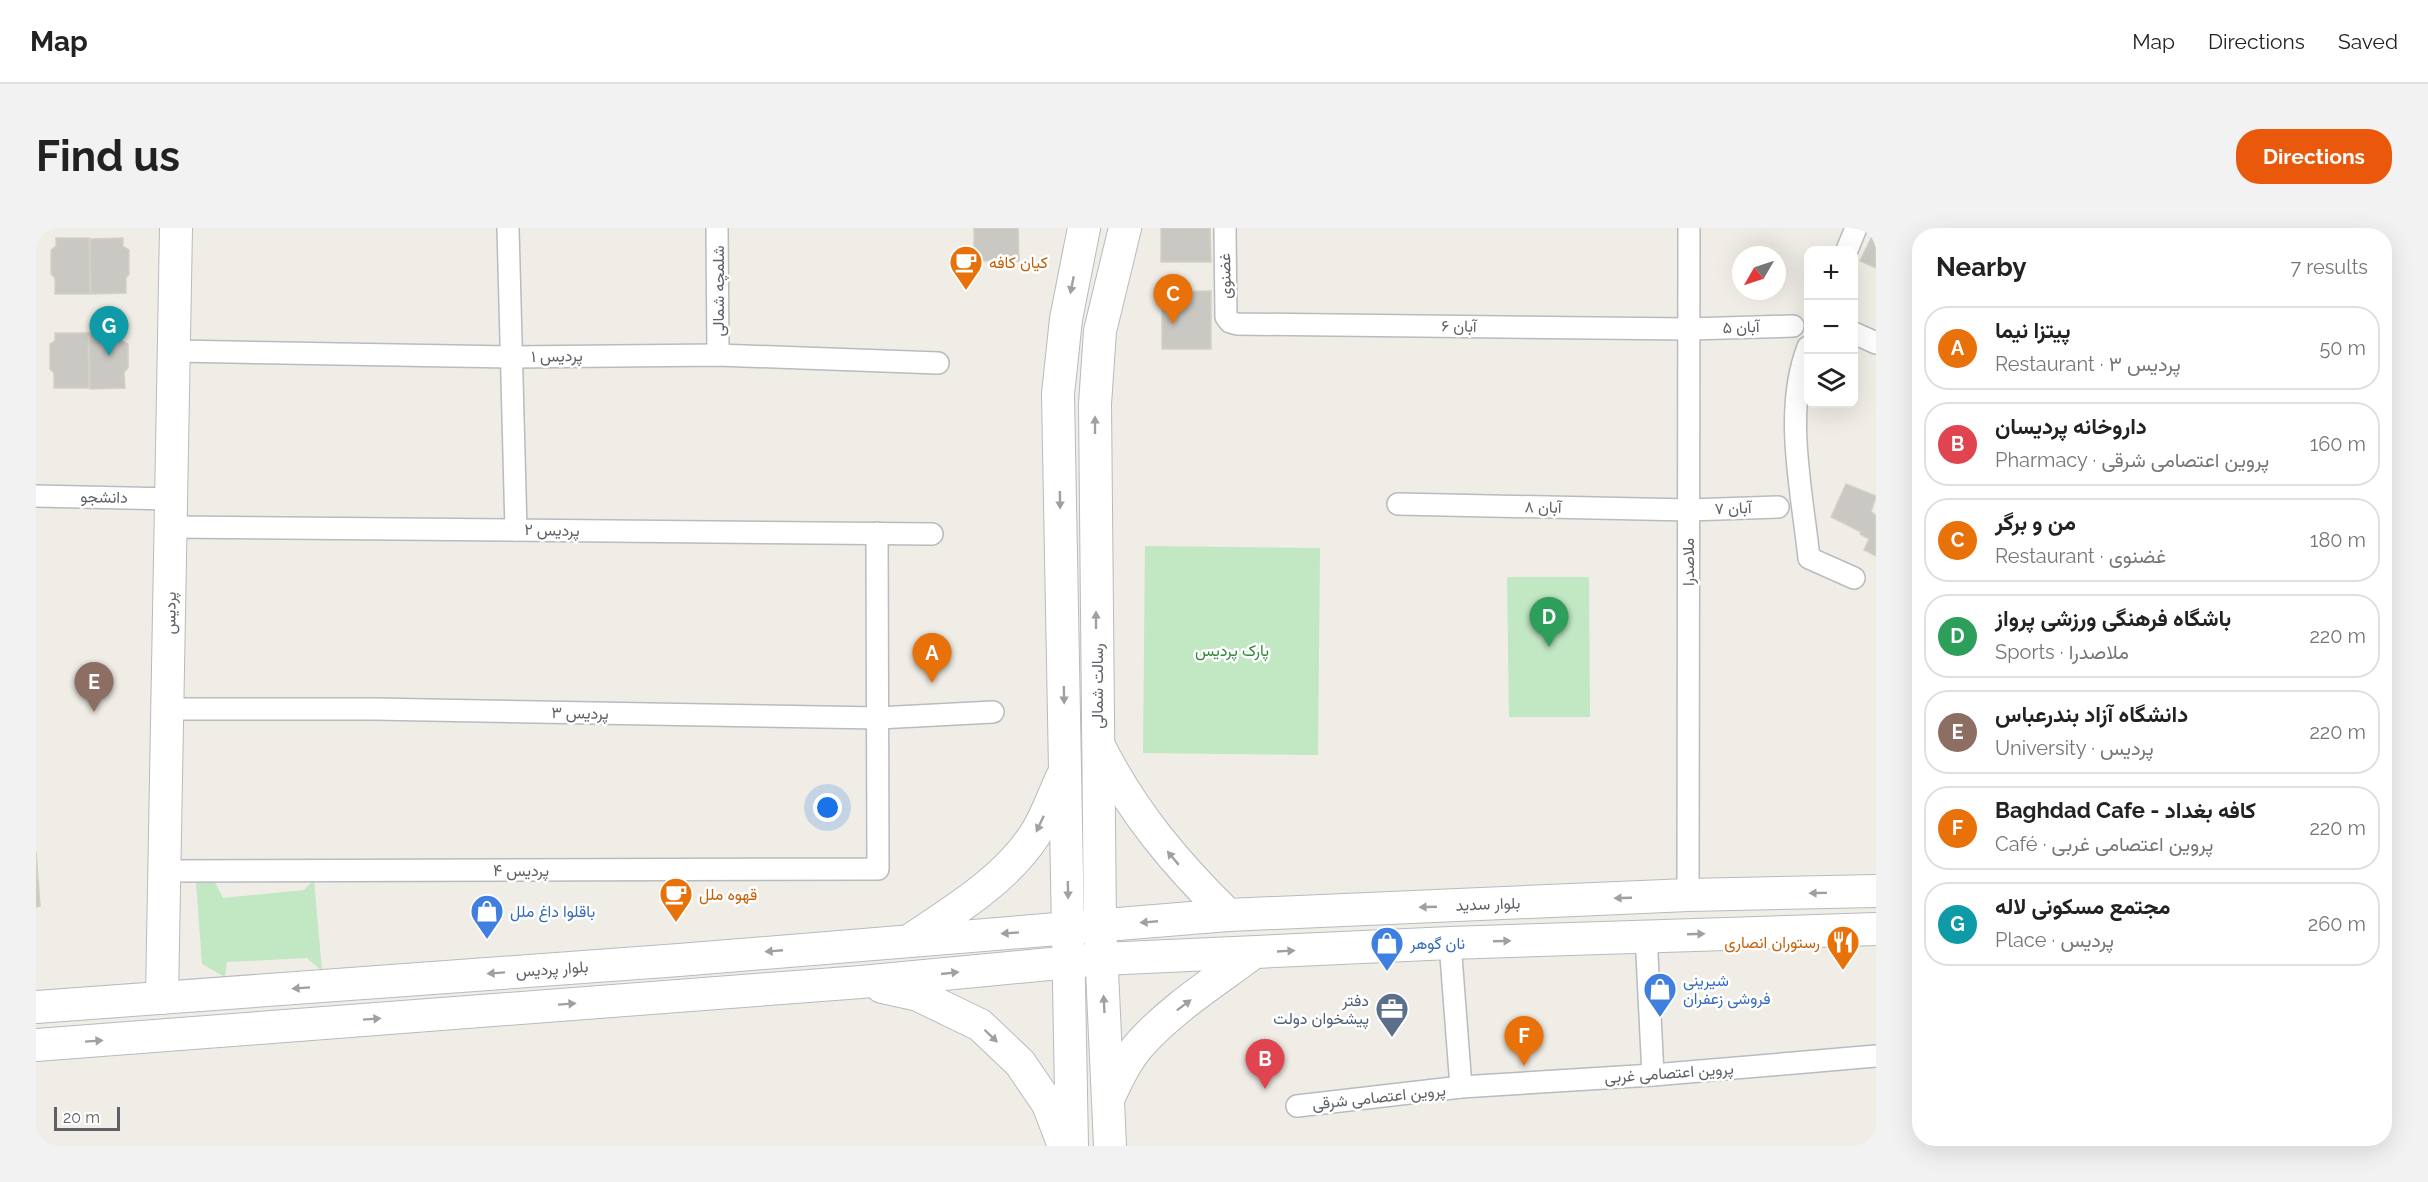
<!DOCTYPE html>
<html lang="en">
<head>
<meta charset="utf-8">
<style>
	body { margin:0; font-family:Raleway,Vazirmatn,sans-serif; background:#f2f2f2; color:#222 }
	.controls { position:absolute; right:18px; top:18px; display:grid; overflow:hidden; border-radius:12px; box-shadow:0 6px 24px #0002 }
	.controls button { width:54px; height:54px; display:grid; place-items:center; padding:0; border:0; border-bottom:2px solid #e0e0e0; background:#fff; color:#222; font:30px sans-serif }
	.compass { position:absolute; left:1696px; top:18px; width:54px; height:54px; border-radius:50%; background:#fff; box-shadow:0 6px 24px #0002; rotate:231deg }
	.scale { position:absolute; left:18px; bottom:15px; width:66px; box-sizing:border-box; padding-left:6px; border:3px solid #5d6166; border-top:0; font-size:16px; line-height:21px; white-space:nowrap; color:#5d6166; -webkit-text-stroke:4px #fff; paint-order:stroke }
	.you { position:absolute; left:792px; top:580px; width:21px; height:21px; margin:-15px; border:4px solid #fff; border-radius:50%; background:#1a73e8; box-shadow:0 0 0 9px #1a73e833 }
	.badge { display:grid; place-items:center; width:39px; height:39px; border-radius:50%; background:#ea580c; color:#fff; font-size:20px; font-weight:700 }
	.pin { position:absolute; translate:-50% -50px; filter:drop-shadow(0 2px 3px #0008) }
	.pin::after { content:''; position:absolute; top:32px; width:21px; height:18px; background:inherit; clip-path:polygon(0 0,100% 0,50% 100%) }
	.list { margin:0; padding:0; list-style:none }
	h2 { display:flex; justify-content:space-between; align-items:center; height:78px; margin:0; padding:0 24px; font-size:26px }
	h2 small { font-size:20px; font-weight:400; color:#767676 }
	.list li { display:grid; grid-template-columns:39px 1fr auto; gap:18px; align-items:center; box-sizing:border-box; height:84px; margin:0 12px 12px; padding:0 12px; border:2px solid #e0e0e0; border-radius:24px }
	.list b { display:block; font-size:22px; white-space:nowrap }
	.list p { margin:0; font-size:20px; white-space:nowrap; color:#767676 }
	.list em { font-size:20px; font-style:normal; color:#767676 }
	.icon { flex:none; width:33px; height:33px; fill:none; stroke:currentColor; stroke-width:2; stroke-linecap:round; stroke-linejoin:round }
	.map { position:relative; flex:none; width:1840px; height:918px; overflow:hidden; border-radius:24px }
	header { display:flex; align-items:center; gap:36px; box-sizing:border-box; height:84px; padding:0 30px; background:#fff; border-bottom:2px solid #e0e0e0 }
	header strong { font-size:28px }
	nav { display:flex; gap:33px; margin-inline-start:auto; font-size:21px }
	.intro { display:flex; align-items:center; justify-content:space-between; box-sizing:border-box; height:144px; padding:0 36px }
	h1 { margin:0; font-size:42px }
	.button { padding:15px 27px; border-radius:24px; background:#ea580c; color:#fff; font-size:21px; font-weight:700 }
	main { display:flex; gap:36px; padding:0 36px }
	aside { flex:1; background:#fff; border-radius:24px; box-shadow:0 6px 24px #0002 }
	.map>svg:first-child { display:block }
</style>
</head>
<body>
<header>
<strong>Map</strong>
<nav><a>Map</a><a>Directions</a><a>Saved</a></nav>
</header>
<div class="intro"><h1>Find us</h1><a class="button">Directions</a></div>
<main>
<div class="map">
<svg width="1840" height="918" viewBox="0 0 1840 918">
	<rect width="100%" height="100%" fill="#efede5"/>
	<g fill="#c2e7c3">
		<polygon points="1109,318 1284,320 1282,527 1107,525"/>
		<polygon points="1471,349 1553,349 1554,489 1473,489"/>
		<polygon points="177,651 187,670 268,662 278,652 286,743 271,730 191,734 189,749 166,736 160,655"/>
	</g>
	<g fill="#cac8c2" stroke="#d4d0c3" stroke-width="1.5">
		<polygon points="938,0 982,0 983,33 938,33"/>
		<polygon points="1125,0 1174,0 1175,34 1125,34"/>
		<polygon points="1840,0 1840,40 1824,33"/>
		<polygon points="20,10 53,10 54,66 19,66 19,50 15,46 15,22 20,18"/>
		<polygon points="87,10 87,18 93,22 93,46 90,50 90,65 55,66 54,11"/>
		<polygon points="1175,63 1175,121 1126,121 1126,64"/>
		<polygon points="19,105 52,105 53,160 18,160 18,145 14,141 14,116 19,113"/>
		<polygon points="53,105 86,105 86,113 92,116 92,140 88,144 89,160 54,161"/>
		<polygon points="1810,256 1840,268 1835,284 1840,287 1840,328 1828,322 1833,311 1824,306 1825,304 1795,289"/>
		<polygon points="0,624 4,678 0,679"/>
	</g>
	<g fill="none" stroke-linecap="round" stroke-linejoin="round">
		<defs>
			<g id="street">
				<polyline points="472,0 480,302"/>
				<polyline points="681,0 682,127"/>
				<polyline points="1189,0 1190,89 1194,94 1201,96 1653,101 1757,98"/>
				<polyline points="1811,22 1820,0"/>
				<polyline points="1818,105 1840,115"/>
				<path d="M 1772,119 C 1747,183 1766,263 1773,330 L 1818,350"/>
				<polyline points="139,123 476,129 682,127 902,135"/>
				<polyline points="0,268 136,271"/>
				<polyline points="1362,276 1653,282 1742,279"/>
				<polyline points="135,299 896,306"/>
				<polyline points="132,481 337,481 842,490 957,484"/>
				<polyline points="129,643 842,641 841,305"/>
				<polyline points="1652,667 1653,0"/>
				<polyline points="1610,707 1617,847"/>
				<polyline points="1414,715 1425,859"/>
				<polyline points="1261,878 1425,859 1617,847 1840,828"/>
			</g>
			<g id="secondary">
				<path d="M 1064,520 C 1097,585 1140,636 1192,687"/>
				<path d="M 876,711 C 919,682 969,652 998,608 C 1010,590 1017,568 1026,549"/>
				<polyline points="846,759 882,767 944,797 984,835 1012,876 1028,918"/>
				<polyline points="126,770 140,0"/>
				<polyline points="0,779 643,732 1192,687 1652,667 1840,663"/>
				<polyline points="0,817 825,754 1066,731 1414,715 1840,701"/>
				<path d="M 1073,869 C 1082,850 1091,830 1106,814 C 1138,779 1180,753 1217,725"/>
				<polyline points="1036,918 1022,166 1030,91 1048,0"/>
				<polyline points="1074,918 1064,698 1059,176 1064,103 1089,0"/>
			</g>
		</defs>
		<use href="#street" stroke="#b8bbbf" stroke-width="24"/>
		<use href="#secondary" stroke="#b7babf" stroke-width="34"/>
		<use href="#street" stroke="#fff" stroke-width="21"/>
		<use href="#secondary" stroke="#fff" stroke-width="32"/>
	</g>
	<defs><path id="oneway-solid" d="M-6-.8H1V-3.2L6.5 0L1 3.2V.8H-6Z" transform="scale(1.5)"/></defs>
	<g fill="#9ea0a3">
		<use href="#oneway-solid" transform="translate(1036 57) rotate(101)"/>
		<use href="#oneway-solid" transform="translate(1059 197) rotate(-90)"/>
		<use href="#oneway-solid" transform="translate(1024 272) rotate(89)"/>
		<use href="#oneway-solid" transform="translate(1060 392) rotate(-90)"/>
		<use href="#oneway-solid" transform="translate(1028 467) rotate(89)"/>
		<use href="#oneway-solid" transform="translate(1004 596) rotate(115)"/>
		<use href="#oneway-solid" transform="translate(1137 630) rotate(-130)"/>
		<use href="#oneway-solid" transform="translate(1032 662) rotate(89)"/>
		<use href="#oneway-solid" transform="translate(1782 665) rotate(179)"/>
		<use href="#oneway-solid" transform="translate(1587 670) rotate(178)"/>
		<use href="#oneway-solid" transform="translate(1392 679) rotate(178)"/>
		<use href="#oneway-solid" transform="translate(1113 694) rotate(175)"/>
		<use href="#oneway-solid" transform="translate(974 705) rotate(176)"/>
		<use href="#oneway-solid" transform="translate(1660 706) rotate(-2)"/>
		<use href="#oneway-solid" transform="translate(1466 713) rotate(-2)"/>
		<use href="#oneway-solid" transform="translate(738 723) rotate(175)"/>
		<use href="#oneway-solid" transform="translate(1250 723) rotate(-3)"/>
		<use href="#oneway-solid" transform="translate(460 745) rotate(176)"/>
		<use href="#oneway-solid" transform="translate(914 745) rotate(-6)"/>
		<use href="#oneway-solid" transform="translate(265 760) rotate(176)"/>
		<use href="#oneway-solid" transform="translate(531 776) rotate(-4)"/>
		<use href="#oneway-solid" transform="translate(1068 776) rotate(-93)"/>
		<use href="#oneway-solid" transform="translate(1148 777) rotate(-37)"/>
		<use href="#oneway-solid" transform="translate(336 791) rotate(-4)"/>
		<use href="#oneway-solid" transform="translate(955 808) rotate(44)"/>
		<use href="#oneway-solid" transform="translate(58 813) rotate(-4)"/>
	</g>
	<defs>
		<symbol id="cafe-pin" viewBox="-11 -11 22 30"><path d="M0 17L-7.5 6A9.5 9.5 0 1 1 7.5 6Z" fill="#e8710a" stroke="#fff"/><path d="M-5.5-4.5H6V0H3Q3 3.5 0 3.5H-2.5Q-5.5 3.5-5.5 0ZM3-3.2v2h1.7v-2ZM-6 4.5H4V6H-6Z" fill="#fff"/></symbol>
		<symbol id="shop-pin" viewBox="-11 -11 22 30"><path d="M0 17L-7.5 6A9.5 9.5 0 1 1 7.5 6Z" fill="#3f7fe0" stroke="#fff"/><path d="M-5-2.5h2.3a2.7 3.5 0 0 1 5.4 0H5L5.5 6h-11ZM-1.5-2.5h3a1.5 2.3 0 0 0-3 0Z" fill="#fff"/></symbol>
		<symbol id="restaurant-pin" viewBox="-11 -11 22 30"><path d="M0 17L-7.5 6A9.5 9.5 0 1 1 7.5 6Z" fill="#e8710a" stroke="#fff"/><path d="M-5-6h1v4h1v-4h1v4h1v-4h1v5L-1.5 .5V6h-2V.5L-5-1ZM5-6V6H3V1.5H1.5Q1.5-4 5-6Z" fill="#fff"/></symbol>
		<symbol id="office-pin" viewBox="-11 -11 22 30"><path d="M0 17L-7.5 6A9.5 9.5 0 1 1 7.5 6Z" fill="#5c6f8a" stroke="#fff"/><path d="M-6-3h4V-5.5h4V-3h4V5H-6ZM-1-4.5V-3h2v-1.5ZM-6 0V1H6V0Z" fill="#fff"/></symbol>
	</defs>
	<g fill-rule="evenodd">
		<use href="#cafe-pin" x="911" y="15" width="38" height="52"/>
		<use href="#cafe-pin" x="621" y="647" width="38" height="52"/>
		<use href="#shop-pin" x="432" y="664" width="38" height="52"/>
		<use href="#restaurant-pin" x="1788" y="695" width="38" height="52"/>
		<use href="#shop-pin" x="1332" y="696" width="38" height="52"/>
		<use href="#shop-pin" x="1605" y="742" width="38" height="52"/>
		<use href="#office-pin" x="1337" y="762" width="38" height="52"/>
	</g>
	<g text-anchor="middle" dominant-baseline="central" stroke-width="5" stroke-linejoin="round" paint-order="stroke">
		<g font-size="16" fill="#c56008" stroke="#fff" text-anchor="start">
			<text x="953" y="34">کیان کافه</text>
			<text x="663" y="666">قهوه ملل</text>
			<text x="1784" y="714" text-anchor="end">رستوران انصاری</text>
		</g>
		<g font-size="16" fill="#5d6166" stroke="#fff">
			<text transform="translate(1189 48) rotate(-91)">غضنوی</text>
			<text transform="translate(682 63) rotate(-90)">شلمچه شمالی</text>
			<text transform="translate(1423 98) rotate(1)">آبان ۶</text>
			<text transform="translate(1705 99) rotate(-2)">آبان ۵</text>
			<text transform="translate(521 128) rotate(-1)">پردیس ۱</text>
			<text transform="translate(68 269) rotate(1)">دانشجو</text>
			<text transform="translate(1507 279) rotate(1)">آبان ۸</text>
			<text transform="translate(1697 280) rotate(-2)">آبان ۷</text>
			<text transform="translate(516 302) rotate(1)">پردیس ۲</text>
			<text transform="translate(1652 334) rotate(-90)">ملاصدرا</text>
			<text transform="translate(134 385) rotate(-89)">پردیس</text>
			<text transform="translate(1061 458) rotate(-90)">رسالت شمالی</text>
			<text transform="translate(544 485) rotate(1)">پردیس ۳</text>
			<text x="485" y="642">پردیس ۴</text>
			<text transform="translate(1452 676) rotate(-2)">بلوار سدید</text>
			<text transform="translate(516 741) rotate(-4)">بلوار پردیس</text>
			<text transform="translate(1633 845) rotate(-4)">پروین اعتصامی غربی</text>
			<text transform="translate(1343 869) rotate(-6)">پروین اعتصامی شرقی</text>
		</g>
		<g font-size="16" fill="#34863a" stroke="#fff">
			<text x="1196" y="422">پارک پردیس</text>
		</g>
		<g font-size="16" fill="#366cbe" stroke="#fff" text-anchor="start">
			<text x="474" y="683">باقلوا داغ ملل</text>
			<text x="1374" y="715">نان گوهر</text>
			<text x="1647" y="752">شیرینی<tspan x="1647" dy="18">فروشی زعفران</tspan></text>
		</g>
		<g font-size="16" fill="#4e5e75" stroke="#fff" text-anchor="end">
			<text x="1333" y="772">دفتر<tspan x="1333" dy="18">پیشخوان دولت</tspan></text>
		</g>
	</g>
</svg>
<div class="controls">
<button>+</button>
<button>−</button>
<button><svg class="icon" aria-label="layers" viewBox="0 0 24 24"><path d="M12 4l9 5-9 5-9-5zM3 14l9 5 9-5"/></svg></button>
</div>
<svg class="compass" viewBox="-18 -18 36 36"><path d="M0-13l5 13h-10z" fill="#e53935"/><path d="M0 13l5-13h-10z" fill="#767676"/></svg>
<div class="scale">20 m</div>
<div class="you"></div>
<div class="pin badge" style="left:896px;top:455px;background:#e8710a">A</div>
<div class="pin badge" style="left:1229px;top:861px;background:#e0444e">B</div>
<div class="pin badge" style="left:1137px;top:96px;background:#e8710a">C</div>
<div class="pin badge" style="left:1513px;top:419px;background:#2e9e5b">D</div>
<div class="pin badge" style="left:58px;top:484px;background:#8d6e63">E</div>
<div class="pin badge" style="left:1488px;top:838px;background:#e8710a">F</div>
<div class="pin badge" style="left:73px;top:128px;background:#0f9aa8">G</div>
</div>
<aside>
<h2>Nearby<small>7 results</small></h2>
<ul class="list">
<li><span class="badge" style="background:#e8710a">A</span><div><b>پیتزا نیما</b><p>Restaurant · پردیس ۳</p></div><em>50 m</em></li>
<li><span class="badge" style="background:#e0444e">B</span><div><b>داروخانه پردیسان</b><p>Pharmacy · پروین اعتصامی شرقی</p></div><em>160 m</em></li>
<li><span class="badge" style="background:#e8710a">C</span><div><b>من و برگر</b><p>Restaurant · غضنوی</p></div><em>180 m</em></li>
<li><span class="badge" style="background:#2e9e5b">D</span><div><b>باشگاه فرهنگی ورزشی پرواز</b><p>Sports · ملاصدرا</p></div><em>220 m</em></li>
<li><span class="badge" style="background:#8d6e63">E</span><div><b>دانشگاه آزاد بندرعباس</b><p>University · پردیس</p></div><em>220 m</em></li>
<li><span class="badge" style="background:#e8710a">F</span><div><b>Baghdad Cafe - کافه بغداد</b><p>Café · پروین اعتصامی غربی</p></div><em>220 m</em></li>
<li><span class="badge" style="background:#0f9aa8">G</span><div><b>مجتمع مسکونی لاله</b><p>Place · پردیس</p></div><em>260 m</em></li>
</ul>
</aside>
</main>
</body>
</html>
